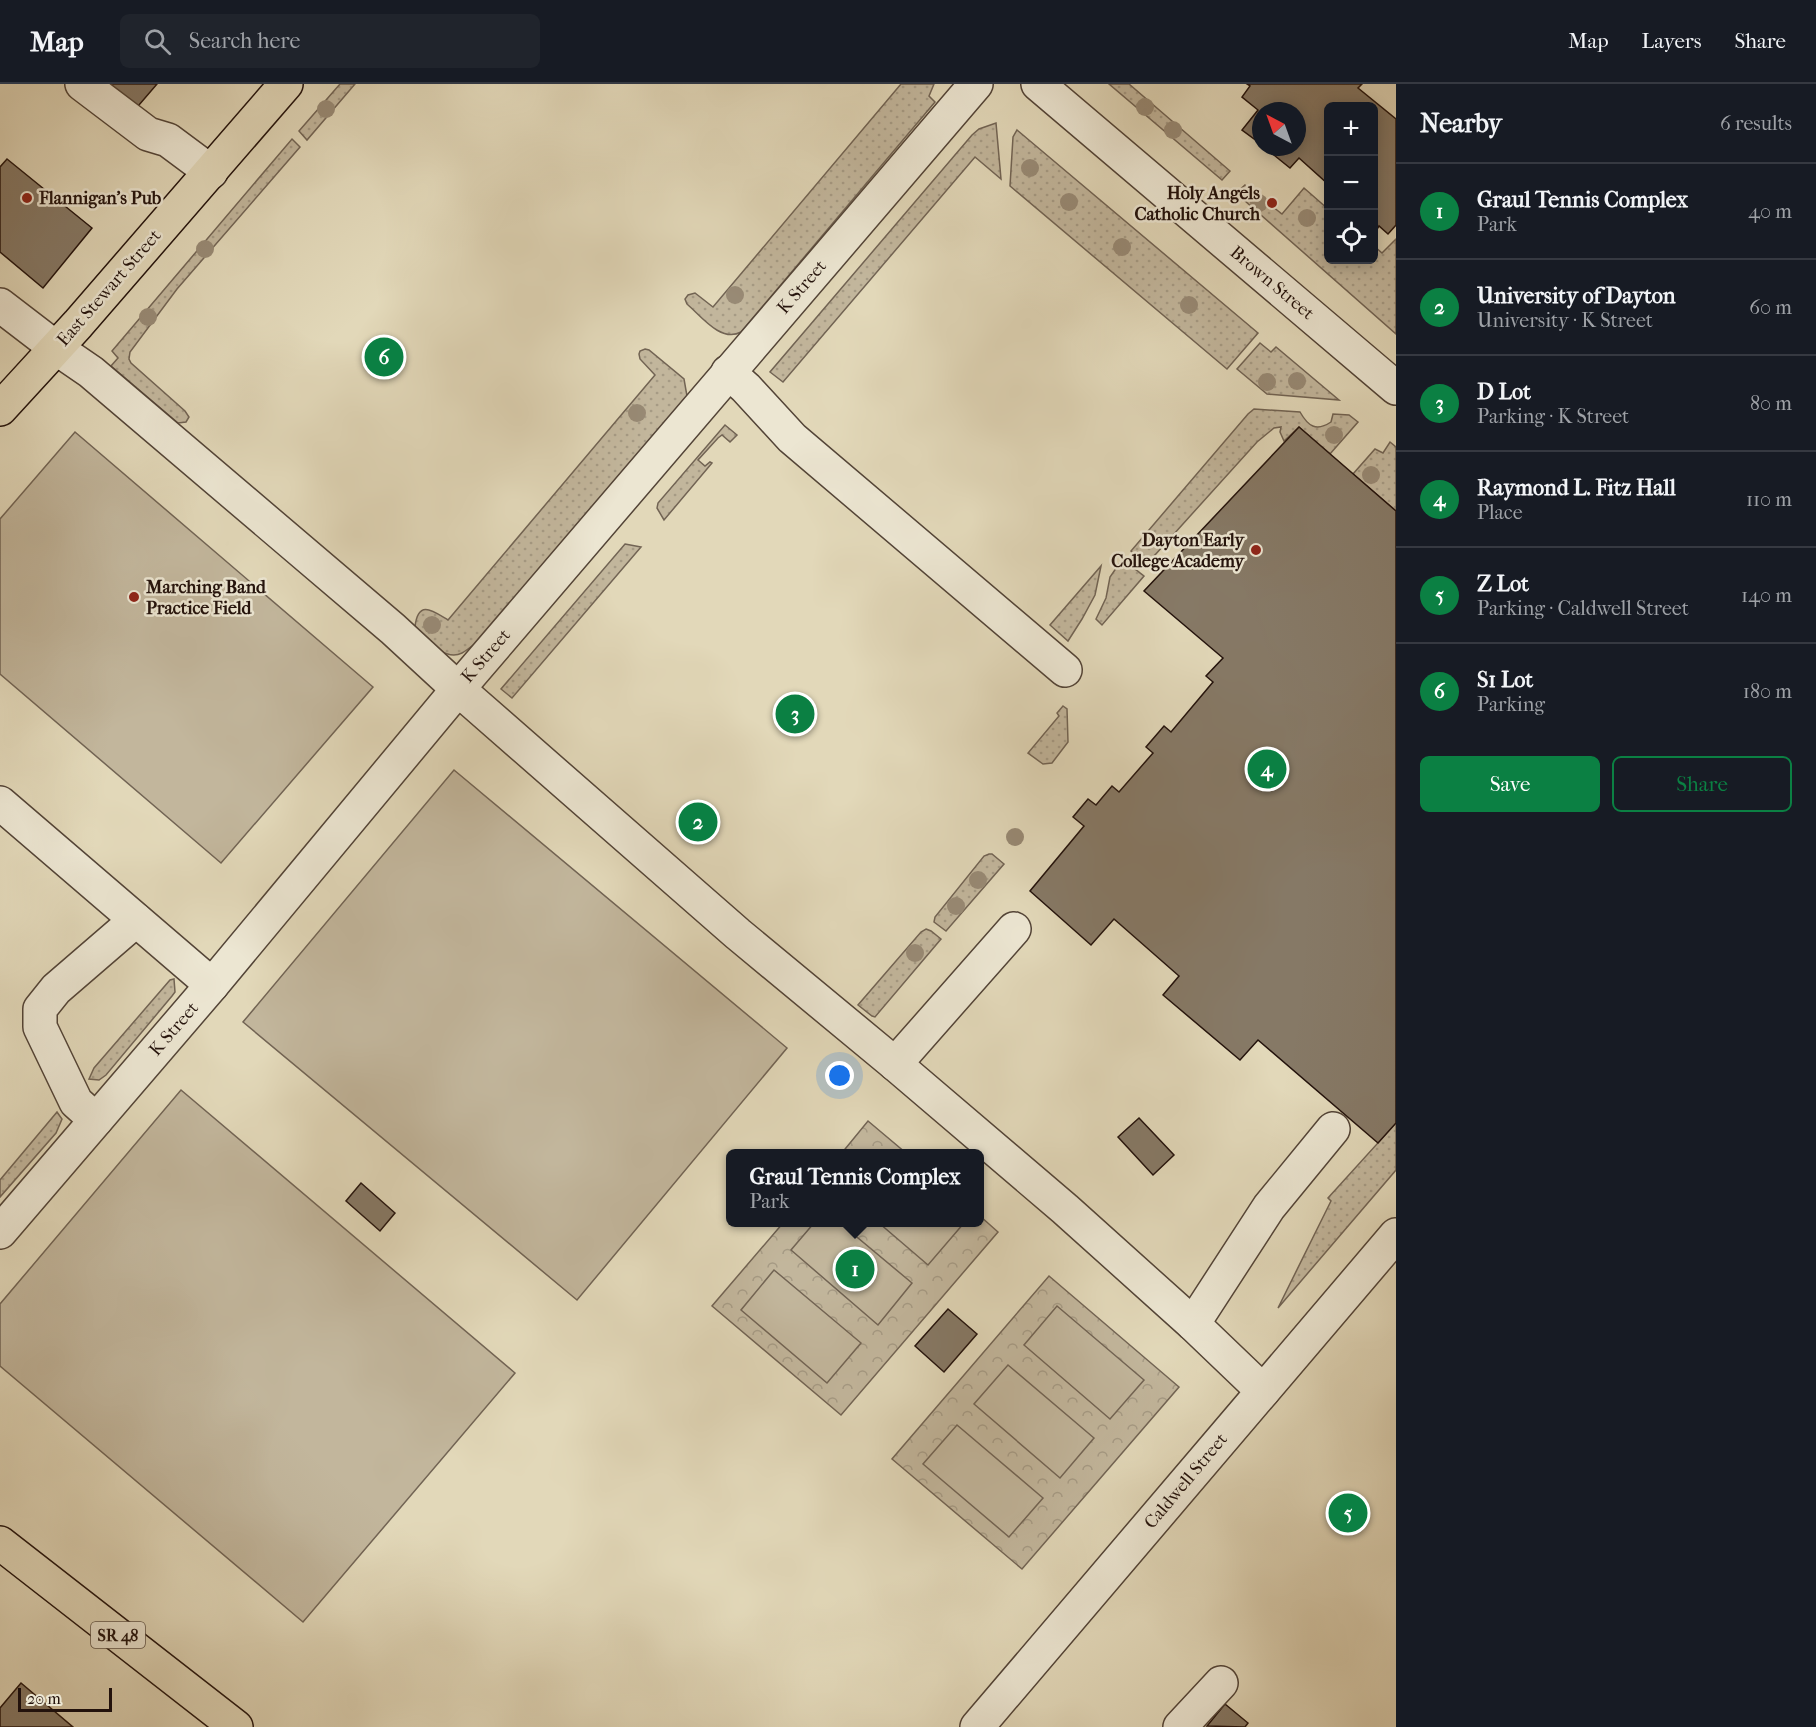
<!DOCTYPE html>
<html lang="en">
<head>
<meta charset="utf-8">
<style>
	body { margin:0; font-family:"IM FELL French Canon",serif; background:#20242c; color:#f1f3f6 }
	.controls { position:absolute; right:18px; top:18px; display:grid; overflow:hidden; border-radius:9px; box-shadow:0 3px 15px #0003 }
	.controls button { width:54px; height:54px; display:grid; place-items:center; padding:0; border:0; border-bottom:2px solid #363941; background:#171b24; color:#f1f3f6; font:30px sans-serif }
	.compass { position:absolute; left:1252px; top:18px; width:54px; height:54px; border-radius:50%; background:#171b24; box-shadow:0 3px 15px #0003; rotate:319deg }
	.scale { position:absolute; left:18px; bottom:15px; width:94px; box-sizing:border-box; padding-left:6px; border:3px solid #23120c; border-top:0; font-size:16px; line-height:21px; white-space:nowrap; color:#23120c; -webkit-text-stroke:4px #ece6d2; paint-order:stroke }
	.you { position:absolute; left:840px; top:992px; width:21px; height:21px; margin:-15px; border:4px solid #fff; border-radius:50%; background:#1a73e8; box-shadow:0 0 0 9px #1a73e833 }
	.badge { display:grid; place-items:center; width:39px; height:39px; border-radius:50%; background:#0b8043; color:#fff; font-size:20px; font-weight:700 }
	.pin { position:absolute; translate:-50% -50%; border:3px solid #fff; box-shadow:0 2px 6px #0006 }
	.popup { position:absolute; left:726px; top:1065px; width:258px; height:78px; box-sizing:border-box; display:grid; place-content:center; border-radius:9px; background:#171b24; filter:drop-shadow(0 2px 4px #0005); font-size:20px; white-space:nowrap; color:#9ea1a6 }
	.popup b { font-size:22px; color:#f1f3f6 }
	.popup::after { content:''; position:absolute; left:50%; top:100%; margin-left:-12px; border:12px solid transparent; border-top-color:#171b24 }
	.list { margin:0; padding:0; list-style:none }
	h2 { display:flex; justify-content:space-between; align-items:center; height:78px; margin:0; padding:0 24px; font-size:26px }
	h2 small { font-size:20px; font-weight:400; color:#9ea1a6 }
	.list li { display:grid; grid-template-columns:39px 1fr auto; gap:18px; align-items:center; box-sizing:border-box; height:96px; padding:0 24px; border-top:2px solid #363941 }
	.list b { display:block; font-size:22px; white-space:nowrap }
	.list p { margin:0; font-size:20px; white-space:nowrap; color:#9ea1a6 }
	.list em { font-size:20px; font-style:normal; color:#9ea1a6 }
	.actions { display:flex; gap:12px; padding:18px 24px }
	.actions a { flex:1; padding:14px 0; border:2px solid #0b8043; border-radius:9px; text-align:center; font-size:21px; color:#0b8043 }
	.actions .main { background:#0b8043; color:#fff }
	.icon { flex:none; width:33px; height:33px; fill:none; stroke:currentColor; stroke-width:2; stroke-linecap:round; stroke-linejoin:round }
	.map { position:relative; flex:none; width:1396px; height:1643px; overflow:hidden }
	header { display:flex; align-items:center; gap:36px; box-sizing:border-box; height:84px; padding:0 30px; background:#171b24; border-bottom:2px solid #363941 }
	header strong { font-size:28px }
	nav { display:flex; gap:33px; margin-inline-start:auto; font-size:21px }
	.search { width:420px; height:54px; background:#20242c; display:flex; align-items:center; gap:15px; box-sizing:border-box; padding:0 21px; border-radius:9px; color:#9ea1a6; font-size:22px }
	main { display:flex }
	aside { flex:1; background:#171b24 }
	.map>svg:first-child { display:block }
</style>
</head>
<body>
<header>
<strong>Map</strong>
<div class="search"><svg class="icon" aria-label="search" viewBox="0 0 24 24"><circle cx="10" cy="10" r="6"/><path d="M15 15l6 6"/></svg>Search here</div>
<nav><a>Map</a><a>Layers</a><a>Share</a></nav>
</header>
<main>
<div class="map">
<svg width="1396" height="1643" viewBox="0 0 1396 1643">
	<defs>
		<pattern id="grass-dots" width="8" height="8" patternUnits="userSpaceOnUse" patternTransform="scale(1.5)"><rect width="8" height="8" fill="#c2b69c"/><path d="M2 2h.1M6 6h.1" fill="none" stroke="#a69b85" stroke-width="1.8" stroke-linecap="round"/></pattern>
		<pattern id="forest-crowns" width="20" height="18" patternUnits="userSpaceOnUse" patternTransform="scale(1.5)"><rect width="20" height="18" fill="#c2b69c"/><path d="M2 6a3 3 0 1 1 6 0M12 15a3 3 0 1 1 6 0" fill="none" stroke="#a69b85"/></pattern>
	</defs>
	<rect width="100%" height="100%" fill="#e2d8b9"/>
	<filter id="stains"><feTurbulence type="fractalNoise" baseFrequency=".00333" numOctaves="4"/><feColorMatrix values="0 0 0 0 .2 0 0 0 0 .09 0 0 0 0 .02 0 0 0 .5 -.17"/></filter>
	<radialGradient id="worn" r=".72"><stop offset=".6" stop-color="#630" stop-opacity="0"/><stop offset="1" stop-color="#630" stop-opacity=".3"/></radialGradient>
	<g fill="url(#grass-dots)" stroke="#726454" stroke-width="1.5">
		<polygon points="340,0 355,0 307,56 299,47"/>
		<path d="M 901,0 L 934,0 L 929,12 L 935,18 L 741,248 C 721,259 701,232 687,220 L 685,215 L 688,211 L 695,209 L 713,223 Z"/>
		<polygon points="1109,0 1129,0 1230,87 1222,96"/>
		<polygon points="996,39 1001,95 975,73 783,298 770,288 972,51 979,45"/>
		<polygon points="1017,46 1258,249 1227,285 1010,102 1013,53"/>
		<polygon points="292,55 300,63 177,205 130,268 129,275 131,279 185,327 189,333 186,338 178,339 111,282 118,274 112,267"/>
		<polygon points="1245,101 1282,130 1304,104 1328,125 1328,176 1374,176 1374,162 1382,169 1396,155 1396,250 1236,109"/>
		<polygon points="1260,259 1271,268 1276,263 1339,316 1267,310 1237,285"/>
		<path d="M 645,265 L 649,266 L 684,295 L 687,312 L 474,561 C 470,563 466,567 462,569 C 444,578 426,554 415,543 C 418,515 433,527 448,536 L 655,291 L 640,275 L 639,270 L 640,267 Z"/>
		<path d="M 1254,325 L 1300,328 C 1308,342 1316,348 1331,338 L 1333,330 L 1349,331 L 1358,338 L 1330,370 L 1299,343 L 1284,357 L 1280,348 L 1281,343 L 1274,344 L 1257,358 L 1145,482 L 1139,479 L 1131,467 L 1248,330 Z"/>
		<polygon points="725,341 737,351 730,358 722,351 718,354 698,376 705,382 710,378 712,379 664,436 657,424 658,419"/>
		<polygon points="1390,358 1396,363 1396,427 1353,390 1375,365 1383,369"/>
		<polygon points="625,460 641,463 512,614 501,605"/>
		<path d="M 1119,480 C 1129,479 1136,486 1144,492 L 1102,541 L 1096,535 L 1106,514 L 1110,493 Z"/>
		<polygon points="1101,482 1095,511 1082,535 1068,557 1050,541"/>
		<polygon points="1063,622 1067,625 1068,658 1052,679 1043,680 1028,669 1059,632 1057,629"/>
		<polygon points="989,770 992,770 1004,780 946,847 934,838 935,833 984,772"/>
		<polygon points="926,845 931,847 941,855 875,933 872,932 858,921 921,848"/>
		<polygon points="174,895 175,908 172,912 106,991 99,996 89,995 94,984 170,896"/>
		<polygon points="57,1028 62,1035 56,1049 0,1113 0,1096"/>
		<polygon points="1396,1039 1396,1086 1278,1224 1331,1117 1328,1114"/>
	</g>
	<g fill="url(#forest-crowns)" stroke="#726454" stroke-width="1.5">
		<polygon points="868,1037 906,1069 841,1070"/>
		<polygon points="980,1132 998,1148 841,1331 712,1222 783,1139 980,1138"/>
		<polygon points="1049,1192 1179,1303 1022,1485 892,1375"/>
	</g>
	<g fill="#c2b69c" stroke="#726454" stroke-width="1.5">
		<polygon points="75,348 373,603 221,779 0,590 0,435"/>
		<polygon points="454,686 787,964 577,1216 243,938"/>
		<polygon points="181,1006 515,1289 303,1538 0,1282 0,1220"/>
		<polygon points="814,1139 840,1139 912,1199 878,1241 791,1166"/>
		<polygon points="964,1139 928,1181 879,1139 964,1138"/>
		<polygon points="774,1186 861,1259 827,1299 741,1226"/>
		<polygon points="1057,1222 1144,1296 1110,1335 1024,1261"/>
		<polygon points="1008,1281 1094,1354 1060,1394 974,1320"/>
		<polygon points="957,1341 1043,1414 1009,1453 923,1380"/>
	</g>
	<g fill="#867966" stroke="#23120c" stroke-width="1.5">
		<polygon points="100,0 157,0 133,28"/>
		<polygon points="1247,0 1362,0 1358,4 1396,35 1396,141 1388,150 1379,142 1374,150 1374,22 1328,22 1328,100 1299,74 1290,84 1264,63 1297,63 1297,27 1261,27 1261,60 1242,46 1258,26 1242,13 1250,2"/>
		<polygon points="7,75 92,144 43,204 0,168 0,83"/>
		<polygon points="1299,343 1396,427 1396,1039 1378,1059 1258,956 1240,976 1163,911 1179,892 1114,835 1091,861 1030,807 1084,742 1073,733 1088,715 1096,721 1112,702 1119,708 1153,669 1146,663 1164,642 1171,648 1213,598 1206,592 1223,574 1144,507"/>
		<polygon points="1139,1034 1174,1071 1153,1091 1118,1053"/>
		<polygon points="361,1099 395,1129 380,1147 346,1117"/>
		<polygon points="948,1225 977,1250 944,1288 915,1262"/>
		<polygon points="21,1599 73,1643 0,1643 0,1624"/>
		<polygon points="1225,1620 1248,1639 1245,1643 1207,1642"/>
	</g>
	<g fill="none" stroke-linecap="round" stroke-linejoin="round">
		<defs>
			<g id="minor">
				<polyline points="82,0 148,50 168,56 211,88"/>
				<polyline points="1038,0 1396,304"/>
				<polyline points="0,221 56,264 91,288 393,545 458,605 738,850 895,980 1065,1125 1193,1240 1263,1307"/>
				<polyline points="728,288 746,304 792,354 1065,586"/>
				<polyline points="0,719 212,901"/>
				<polyline points="895,980 1014,845"/>
				<polyline points="96,1036 76,1018 40,943 40,925 56,905 136,836"/>
				<polyline points="0,1148 212,901 458,605 976,0"/>
				<polyline points="1193,1240 1269,1123 1333,1045"/>
				<polyline points="977,1643 1396,1151"/>
				<polyline points="1180,1643 1221,1599"/>
			</g>
			<g id="major">
				<polyline points="0,325 78,240 286,0"/>
				<polyline points="0,1459 236,1643"/>
			</g>
		</defs>
		<use href="#minor" stroke="#534437" stroke-width="36"/>
		<use href="#major" stroke="#23120c" stroke-width="36"/>
		<use href="#minor" stroke="#ece6d2" stroke-width="33"/>
		<use href="#major" stroke="#e2d8b9" stroke-width="33"/>
	</g>
	<g fill="#988a75">
		<circle cx="1145" cy="23" r="9"/>
		<circle cx="326" cy="25" r="9"/>
		<circle cx="1173" cy="46" r="9"/>
		<circle cx="1030" cy="84" r="9"/>
		<circle cx="1069" cy="118" r="9"/>
		<circle cx="1259" cy="119" r="9"/>
		<circle cx="1307" cy="134" r="9"/>
		<circle cx="1122" cy="163" r="9"/>
		<circle cx="205" cy="165" r="9"/>
		<circle cx="735" cy="211" r="9"/>
		<circle cx="1189" cy="221" r="9"/>
		<circle cx="148" cy="233" r="9"/>
		<circle cx="1297" cy="297" r="9"/>
		<circle cx="1267" cy="298" r="9"/>
		<circle cx="637" cy="329" r="9"/>
		<circle cx="1334" cy="351" r="9"/>
		<circle cx="1371" cy="391" r="9"/>
		<circle cx="432" cy="541" r="9"/>
		<circle cx="1015" cy="753" r="9"/>
		<circle cx="978" cy="796" r="9"/>
		<circle cx="956" cy="822" r="9"/>
		<circle cx="915" cy="869" r="9"/>
	</g>
	<g fill="#8f2418" stroke="#ece6d2" stroke-width="2">
		<circle cx="27" cy="114" r="6"/>
		<circle cx="1272" cy="119" r="6"/>
		<circle cx="1256" cy="466" r="6"/>
		<circle cx="134" cy="513" r="6"/>
	</g>
	<g text-anchor="middle" dominant-baseline="central" stroke-width="5" stroke-linejoin="round" paint-order="stroke">
		<rect fill="#ece6d2" stroke="#5f5247" stroke-width="1.5" x="91" y="1538" width="54" height="26" rx="4.5"/>
		<g font-size="16" font-weight="bold" fill="#23120c">
			<text x="118" y="1551">SR 48</text>
		</g>
		<g font-size="18" font-weight="bold" fill="#23120c" stroke="#ece6d2" text-anchor="end">
			<text x="1260" y="109">Holy Angels<tspan x="1260" dy="21">Catholic Church</tspan></text>
			<text x="39" y="114" text-anchor="start">Flannigan’s Pub</text>
			<text x="1244" y="456">Dayton Early<tspan x="1244" dy="21">College Academy</tspan></text>
			<text x="146" y="503" text-anchor="start">Marching Band<tspan x="146" dy="21">Practice Field</tspan></text>
		</g>
		<g font-size="18" fill="#23120c" stroke="#ece6d2">
			<text transform="translate(1272 199) rotate(40)">Brown Street</text>
			<text transform="translate(802 203) rotate(-49)">K Street</text>
			<text transform="translate(109 204) rotate(-49)">East Stewart Street</text>
			<text transform="translate(486 572) rotate(-49)">K Street</text>
			<text transform="translate(174 945) rotate(-49)">K Street</text>
			<text transform="translate(1186 1397) rotate(-50)">Caldwell Street</text>
		</g>
	</g>
	<rect width="100%" height="100%" filter="url(#stains)"/>
	<rect width="100%" height="100%" fill="url(#worn)"/>
</svg>
<div class="controls">
<button>+</button>
<button>−</button>
<button><svg class="icon" aria-label="locate" viewBox="0 0 24 24"><circle cx="12" cy="12" r="6"/><path d="M12 2v4M12 18v4M2 12h4M18 12h4"/></svg></button>
</div>
<svg class="compass" viewBox="-18 -18 36 36"><path d="M0-13l5 13h-10z" fill="#e53935"/><path d="M0 13l5-13h-10z" fill="#9ea1a6"/></svg>
<div class="scale">20 m</div>
<div class="you"></div>
<div class="pin badge" style="left:855px;top:1185px">1</div>
<div class="popup"><b>Graul Tennis Complex</b>Park</div>
<div class="pin badge" style="left:698px;top:738px">2</div>
<div class="pin badge" style="left:795px;top:630px">3</div>
<div class="pin badge" style="left:1267px;top:685px">4</div>
<div class="pin badge" style="left:1348px;top:1429px">5</div>
<div class="pin badge" style="left:384px;top:273px">6</div>
</div>
<aside>
<h2>Nearby<small>6 results</small></h2>
<ul class="list">
<li><span class="badge">1</span><div><b>Graul Tennis Complex</b><p>Park</p></div><em>40 m</em></li>
<li><span class="badge">2</span><div><b>University of Dayton</b><p>University · K Street</p></div><em>60 m</em></li>
<li><span class="badge">3</span><div><b>D Lot</b><p>Parking · K Street</p></div><em>80 m</em></li>
<li><span class="badge">4</span><div><b>Raymond L. Fitz Hall</b><p>Place</p></div><em>110 m</em></li>
<li><span class="badge">5</span><div><b>Z Lot</b><p>Parking · Caldwell Street</p></div><em>140 m</em></li>
<li><span class="badge">6</span><div><b>S1 Lot</b><p>Parking</p></div><em>180 m</em></li>
</ul>
<div class="actions"><a class="main">Save</a><a>Share</a></div>
</aside>
</main>
</body>
</html>
